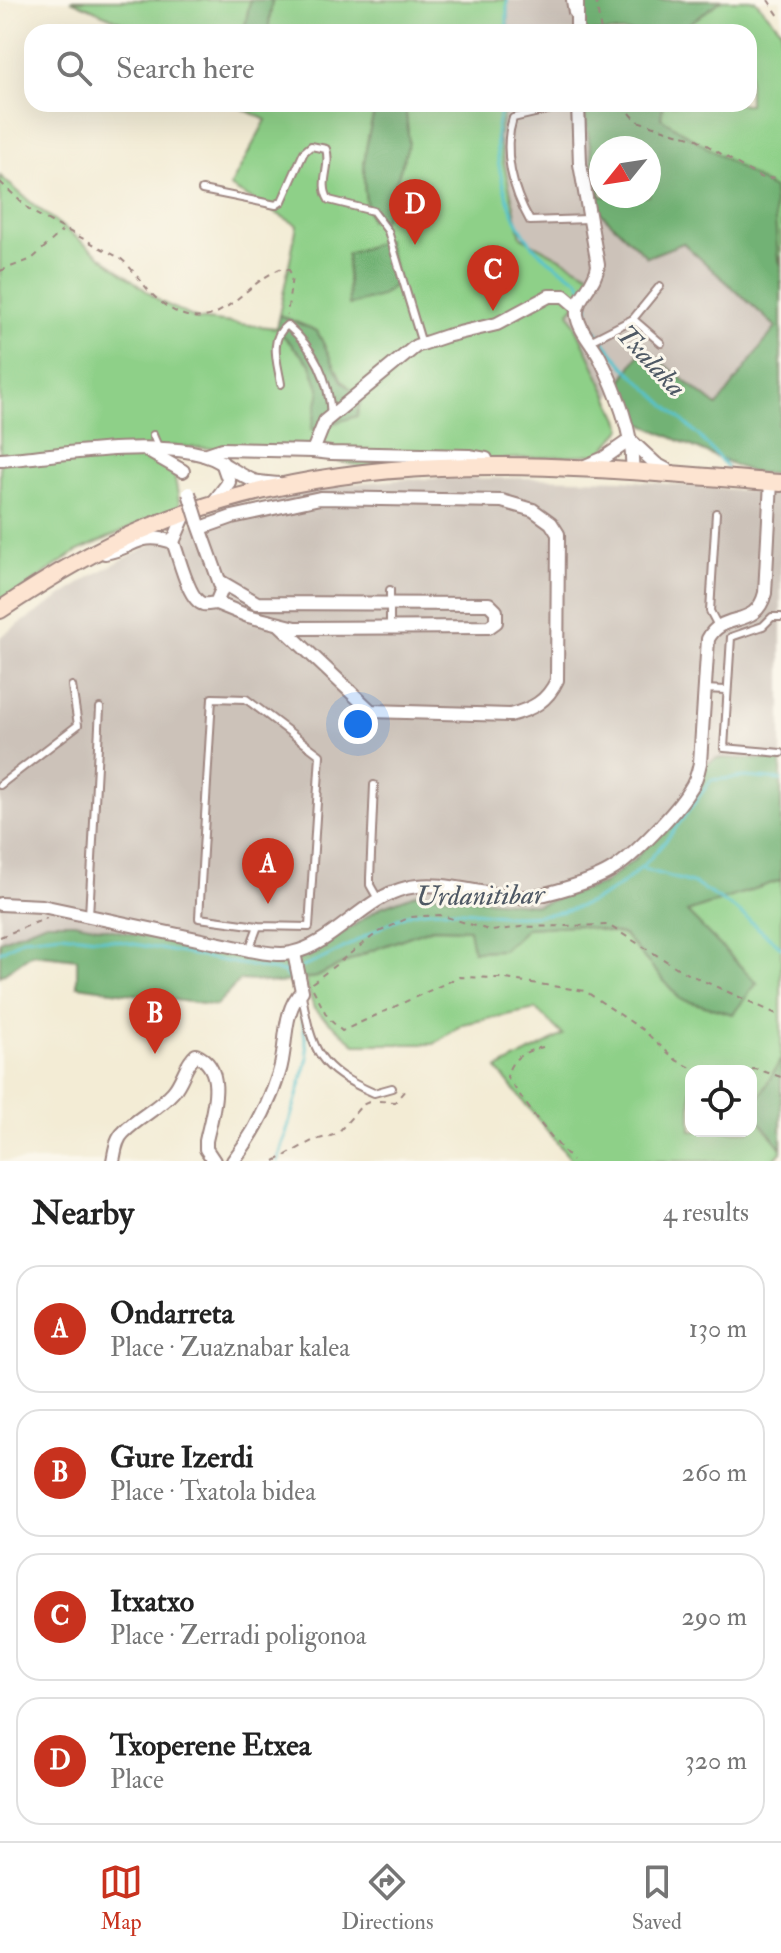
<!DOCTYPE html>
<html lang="en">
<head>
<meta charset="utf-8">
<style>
	body { margin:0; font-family:"IM FELL Double Pica",serif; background:#f2f2f2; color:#222 }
	.controls { position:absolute; right:24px; bottom:24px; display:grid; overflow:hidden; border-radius:16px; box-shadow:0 8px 32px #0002 }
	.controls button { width:72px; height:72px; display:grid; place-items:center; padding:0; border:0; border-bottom:2px solid #e0e0e0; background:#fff; color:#222; font:40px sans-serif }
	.compass { position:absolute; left:589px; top:136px; width:72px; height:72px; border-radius:50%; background:#fff; box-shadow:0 8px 32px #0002; rotate:240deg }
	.you { position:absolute; left:358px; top:724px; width:28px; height:28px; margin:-20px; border:6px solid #fff; border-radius:50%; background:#1a73e8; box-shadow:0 0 0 12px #1a73e833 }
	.badge { display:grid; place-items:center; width:52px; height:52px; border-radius:50%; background:#c8321e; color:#fff; font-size:26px; font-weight:700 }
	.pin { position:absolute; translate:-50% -66px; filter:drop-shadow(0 2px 4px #0008) }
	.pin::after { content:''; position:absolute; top:42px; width:28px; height:24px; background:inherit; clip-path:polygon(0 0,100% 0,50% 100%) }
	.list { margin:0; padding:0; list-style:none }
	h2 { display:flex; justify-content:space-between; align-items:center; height:104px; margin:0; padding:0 32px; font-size:34px }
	h2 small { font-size:26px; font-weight:400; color:#767676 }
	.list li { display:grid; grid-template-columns:52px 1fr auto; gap:24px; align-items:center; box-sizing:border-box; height:128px; margin:0 16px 16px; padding:0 16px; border:2px solid #e0e0e0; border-radius:24px }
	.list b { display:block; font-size:30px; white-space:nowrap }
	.list p { margin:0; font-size:26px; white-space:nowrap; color:#767676 }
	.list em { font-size:26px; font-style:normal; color:#767676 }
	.icon { flex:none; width:44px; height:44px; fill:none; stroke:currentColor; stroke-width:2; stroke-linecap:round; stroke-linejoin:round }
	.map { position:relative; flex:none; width:781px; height:1161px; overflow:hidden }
	.search { position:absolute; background:#fff; box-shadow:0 8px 32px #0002; left:24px; right:24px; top:24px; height:88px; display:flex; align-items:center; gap:20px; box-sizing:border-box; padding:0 28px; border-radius:24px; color:#767676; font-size:30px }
	.sheet { height:680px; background:#fff }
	nav { display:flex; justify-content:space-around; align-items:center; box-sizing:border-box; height:112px; border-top:2px solid #e0e0e0; background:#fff; font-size:22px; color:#767676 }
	nav a { display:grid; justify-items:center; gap:4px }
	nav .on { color:#c8321e }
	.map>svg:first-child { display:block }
</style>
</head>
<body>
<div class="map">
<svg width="781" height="1161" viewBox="0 0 781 1161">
	<rect width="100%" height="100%" fill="#fbf7ec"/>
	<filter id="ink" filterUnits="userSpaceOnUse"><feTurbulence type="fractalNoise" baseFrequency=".0125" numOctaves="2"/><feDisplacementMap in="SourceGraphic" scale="16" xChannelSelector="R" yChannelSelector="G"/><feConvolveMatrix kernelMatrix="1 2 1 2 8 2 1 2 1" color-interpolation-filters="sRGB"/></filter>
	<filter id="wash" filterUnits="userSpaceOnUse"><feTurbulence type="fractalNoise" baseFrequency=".006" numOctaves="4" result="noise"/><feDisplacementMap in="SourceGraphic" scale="32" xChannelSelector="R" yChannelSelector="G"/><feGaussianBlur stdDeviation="1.8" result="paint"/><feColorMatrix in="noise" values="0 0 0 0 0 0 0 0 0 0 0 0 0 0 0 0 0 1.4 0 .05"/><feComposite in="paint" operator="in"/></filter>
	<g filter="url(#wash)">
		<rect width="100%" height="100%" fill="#f3ecd5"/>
		<g fill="#ccc2b9">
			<polygon points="507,0 580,0 580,32 508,32"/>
			<polygon points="506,104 583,104 601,213 683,243 776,327 717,407 643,348 610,399 569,312 597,278 521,237 498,137"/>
			<polygon points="526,478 623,480 781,494 781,760 718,758 705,765 699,789 634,860 603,884 537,906 418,893 381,907 309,956 290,962 275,963 74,922 45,922 0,941 0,637 90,577 187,525 240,512 306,488 408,479"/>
		</g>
		<g fill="#8ed088" stroke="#6c785a" stroke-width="2" fill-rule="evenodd">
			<polygon points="71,0 250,0 244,32 140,32 140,30"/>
			<polygon points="272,0 507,0 508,32 268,32"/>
			<polygon points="722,0 755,0 781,29 781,265 661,118 663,104 749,104 749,32 677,32"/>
			<path d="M 233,104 L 377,104 C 364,144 359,179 370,220 L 409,143 L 405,104 L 506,104 L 498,137 L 521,237 L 598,278 L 569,312 L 623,428 L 600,454 L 362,467 L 306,453 L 169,446 L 180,506 L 76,552 L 0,605 L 0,176 L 34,205 L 161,302 L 197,319 L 276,328 L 311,365 L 320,391 L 312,429 L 361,398 L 342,381 L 317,331 L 279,315 L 297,225 L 230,187 L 266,120 Z"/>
			<path d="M 781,880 L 781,1059 L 752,1111 L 781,1148 L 781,1152 L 773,1161 L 572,1161 L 497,1069 L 563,1035 L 536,1009 L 463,1024 L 434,1044 L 355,1044 L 314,1009 L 305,979 L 316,977 L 370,951 L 432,928 L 469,929 L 474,951 L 503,950 L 526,928 L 576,925 L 624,935 L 680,999 L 757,983 L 687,912 ZM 691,1071 L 751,1071 L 751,1131 L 691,1131 Z"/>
		</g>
		<g fill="#72b274" stroke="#5e6850" stroke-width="2" fill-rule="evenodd">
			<polygon points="250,0 272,0 268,32 244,32"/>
			<polygon points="580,0 722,0 677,32 580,32"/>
			<path d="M 377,104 L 405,104 L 409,143 L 384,219 L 370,220 C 359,179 364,144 377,104 Z"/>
			<path d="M 583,104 L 663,104 L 661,118 L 773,189 L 778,259 L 781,265 L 781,417 L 778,423 L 781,475 L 750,472 L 639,423 L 616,390 L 643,348 L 717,406 L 776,327 L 683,243 L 647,257 L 601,213 ZM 601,148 L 649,148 L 649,196 L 601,196 Z"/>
			<polygon points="386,240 398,282 381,296 349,305 347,254"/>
			<polygon points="279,315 317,331 342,381 361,398 357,416 311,430 320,391 311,365 276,328"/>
			<polygon points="717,758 781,760 781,880 687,912 757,983 733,1014 680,999 624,935 576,925 527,928 503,950 473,951 469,929 432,928 370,951 316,977 279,983 240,980 216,1006 77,986 77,959 32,954 0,976 0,941 46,922 74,922 275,963 290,962 309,956 381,907 418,893 537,905 603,884 634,860 699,789 704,766"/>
			<polygon points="781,1059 781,1148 752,1111"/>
		</g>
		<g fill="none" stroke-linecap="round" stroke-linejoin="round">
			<g stroke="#56c3cd" stroke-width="3">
				<polyline points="507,0 507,32"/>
				<path d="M 503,104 C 500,114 496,125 496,135 C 497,172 509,218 534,247 C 546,261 564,270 579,280 L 582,288"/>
				<polyline points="585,299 588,307 587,315 592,327 624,366 699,436 727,467"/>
				<polyline points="640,868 695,884 738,911 781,947"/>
				<polyline points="0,952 24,938 61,934 113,940 282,972 295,969"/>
				<path d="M 302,967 C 333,957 360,937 390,923 C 397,920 404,915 412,913 C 445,905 482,915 516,916 C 617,918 657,854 711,780 L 746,777 L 781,780"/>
				<polyline points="284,973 297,988"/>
				<polyline points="278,1161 308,1058 300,1002"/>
			</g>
		</g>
	</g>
	<g filter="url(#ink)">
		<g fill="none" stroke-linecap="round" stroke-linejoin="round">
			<defs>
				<g id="service">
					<polyline points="570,0 572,13"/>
					<path d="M 552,109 L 513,118 C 502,152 513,191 530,221 L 588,219"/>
					<path d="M 202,190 L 276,205 L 282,201 L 304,152 L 311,146 L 326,149 C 332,166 318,183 329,200 L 373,211 L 388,231 L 422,344"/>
					<polyline points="633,319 661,343"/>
					<polyline points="590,341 633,319 660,286"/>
					<path d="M 281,384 C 278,364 268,339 287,325 C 315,349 329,378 331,416"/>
					<polyline points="153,435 159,449"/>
					<polyline points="716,513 710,611 718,626"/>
					<polyline points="781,617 772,617 763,626 731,637 724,748 781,753"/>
					<polyline points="390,627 390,590"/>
					<polyline points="704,689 726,690"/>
					<polyline points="0,785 78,725 72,686"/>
					<polyline points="374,785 370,878 370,885 378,899"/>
					<polyline points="89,916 100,708"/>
					<polyline points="249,950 258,926 309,927 320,755 246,699 212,698 199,918 258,926"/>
					<path d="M 302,995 C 312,1052 319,1069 374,1093 L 392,1088"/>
				</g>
				<g id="minor">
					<polyline points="577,32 577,0"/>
					<path d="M 578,104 L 580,164 L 598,265 C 596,285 575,298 577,315 C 579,331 593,344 600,358 C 615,388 635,437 632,470"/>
					<polyline points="630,440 656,464 671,472"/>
					<polyline points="148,451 183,471"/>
					<polyline points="313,451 331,453 469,456 486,459 488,465"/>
					<polyline points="204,455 222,449 313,451 325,421 416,346 446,336 497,324 549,296 564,296 577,307"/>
					<path d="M 0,460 C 63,455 129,442 192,452 C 218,456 232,472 254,481 C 262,483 271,483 279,484"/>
					<polyline points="585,466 604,458 630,440"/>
					<polyline points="213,503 229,482 222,462"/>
					<path d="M 186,512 L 173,542 C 179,556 188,600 203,604 C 206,605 213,603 216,603 L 222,589 L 198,522"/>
					<path d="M 201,528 L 232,517 L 320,498 L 502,501 L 533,510 L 551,523 L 558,534 L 557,680 C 547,702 532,709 510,715 L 371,711 L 281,626"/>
					<path d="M 105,553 C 136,547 138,531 173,542"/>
					<polyline points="216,603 248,616 296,628 489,627 496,622 496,611 489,604 257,603 221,582"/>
					<path d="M 0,904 L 42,906 L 249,950 C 263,952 277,956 291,953 C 333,945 363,898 406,888 C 446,878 487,899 527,897 C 548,895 595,881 613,869 C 633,857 677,811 689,791 C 695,783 698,773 700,763 L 708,639 C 723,610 756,630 765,593 L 771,482"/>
					<path d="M 113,1161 C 115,1151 116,1139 124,1132 C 139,1117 159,1108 173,1092 C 183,1081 185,1064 196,1055 C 229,1069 211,1116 206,1141 L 206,1149 L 214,1161"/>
					<path d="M 233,1161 C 253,1135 269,1105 279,1073 C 288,1046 281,1013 302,991 L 294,953"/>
				</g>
				<path id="secondary" d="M 0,610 C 45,580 92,551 142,530 C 349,441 563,465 781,483"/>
			</defs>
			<use href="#service" stroke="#9e8680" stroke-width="10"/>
			<use href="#minor" stroke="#9e8680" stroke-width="16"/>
			<use href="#secondary" stroke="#9e8680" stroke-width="20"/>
			<g stroke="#9e8680" stroke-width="2" stroke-dasharray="6 6" stroke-linecap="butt">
				<polyline points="596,0 601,32"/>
				<polyline points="768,0 781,19"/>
				<polyline points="622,104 637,121 697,139 757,176 766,179 781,176"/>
				<path d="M 0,182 L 32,212 L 120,258 C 135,270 143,287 158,300 C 216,346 233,289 282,268 L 289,270 L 292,276 L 287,315"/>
				<polyline points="0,271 32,259 62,231"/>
				<polyline points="0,937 47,918"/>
				<polyline points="312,983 377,933 410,917 440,915 492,931 521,927 608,925 684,972 781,1016"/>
				<polyline points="313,989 328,1018 342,1031 459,977 499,978 585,991 643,1030 676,1060 697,1071"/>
				<path d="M 543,1047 C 525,1051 510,1058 507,1077 L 539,1122 L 572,1161"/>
				<polyline points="728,1071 756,1069 781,1077"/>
				<polyline points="379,1101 395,1102 406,1089"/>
				<polyline points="275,1161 312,1141 337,1134 362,1105 369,1102"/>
			</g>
			<use href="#service" stroke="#fff" stroke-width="6"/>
			<use href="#minor" stroke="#fff" stroke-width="12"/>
			<use href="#secondary" stroke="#fde4d1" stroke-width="16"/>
			<defs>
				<polyline id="minor-bridge" points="189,493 198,522"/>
			</defs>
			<use href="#minor-bridge" stroke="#9e8680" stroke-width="16" stroke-linecap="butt"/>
			<use href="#minor-bridge" stroke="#fff" stroke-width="12"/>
		</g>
	</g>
	<g text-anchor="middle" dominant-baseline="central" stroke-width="6" stroke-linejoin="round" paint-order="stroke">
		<g font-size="28" font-style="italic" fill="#4e5864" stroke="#fbf7ec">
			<text transform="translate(651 361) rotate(47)">Txalaka</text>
			<text transform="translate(480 896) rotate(-1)">Urdanitibar</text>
		</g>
	</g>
</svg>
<div class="controls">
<button><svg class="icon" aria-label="locate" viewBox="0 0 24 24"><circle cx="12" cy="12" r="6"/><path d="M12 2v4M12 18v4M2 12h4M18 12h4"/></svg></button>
</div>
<svg class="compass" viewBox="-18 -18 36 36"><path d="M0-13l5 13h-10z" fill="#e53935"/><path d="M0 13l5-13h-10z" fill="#767676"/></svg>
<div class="you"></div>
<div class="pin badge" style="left:268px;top:904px">A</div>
<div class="pin badge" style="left:155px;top:1054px">B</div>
<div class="pin badge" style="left:493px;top:311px">C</div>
<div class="pin badge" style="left:415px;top:245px">D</div>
<div class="search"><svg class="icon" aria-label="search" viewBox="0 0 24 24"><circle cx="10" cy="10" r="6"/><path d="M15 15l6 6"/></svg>Search here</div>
</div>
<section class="sheet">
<h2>Nearby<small>4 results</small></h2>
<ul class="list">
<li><span class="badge">A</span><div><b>Ondarreta</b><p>Place · Zuaznabar kalea</p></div><em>130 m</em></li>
<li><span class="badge">B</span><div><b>Gure Izerdi</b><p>Place · Txatola bidea</p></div><em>260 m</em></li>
<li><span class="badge">C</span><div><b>Itxatxo</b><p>Place · Zerradi poligonoa</p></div><em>290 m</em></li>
<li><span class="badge">D</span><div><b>Txoperene Etxea</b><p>Place</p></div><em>320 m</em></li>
</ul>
</section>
<nav>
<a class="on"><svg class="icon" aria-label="map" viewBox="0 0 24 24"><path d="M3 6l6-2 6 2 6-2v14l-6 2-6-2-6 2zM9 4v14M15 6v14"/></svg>Map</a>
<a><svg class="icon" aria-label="directions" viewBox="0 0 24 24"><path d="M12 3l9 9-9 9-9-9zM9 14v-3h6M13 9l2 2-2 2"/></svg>Directions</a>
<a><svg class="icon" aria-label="saved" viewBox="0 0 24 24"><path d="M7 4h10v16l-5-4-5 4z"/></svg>Saved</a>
</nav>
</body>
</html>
